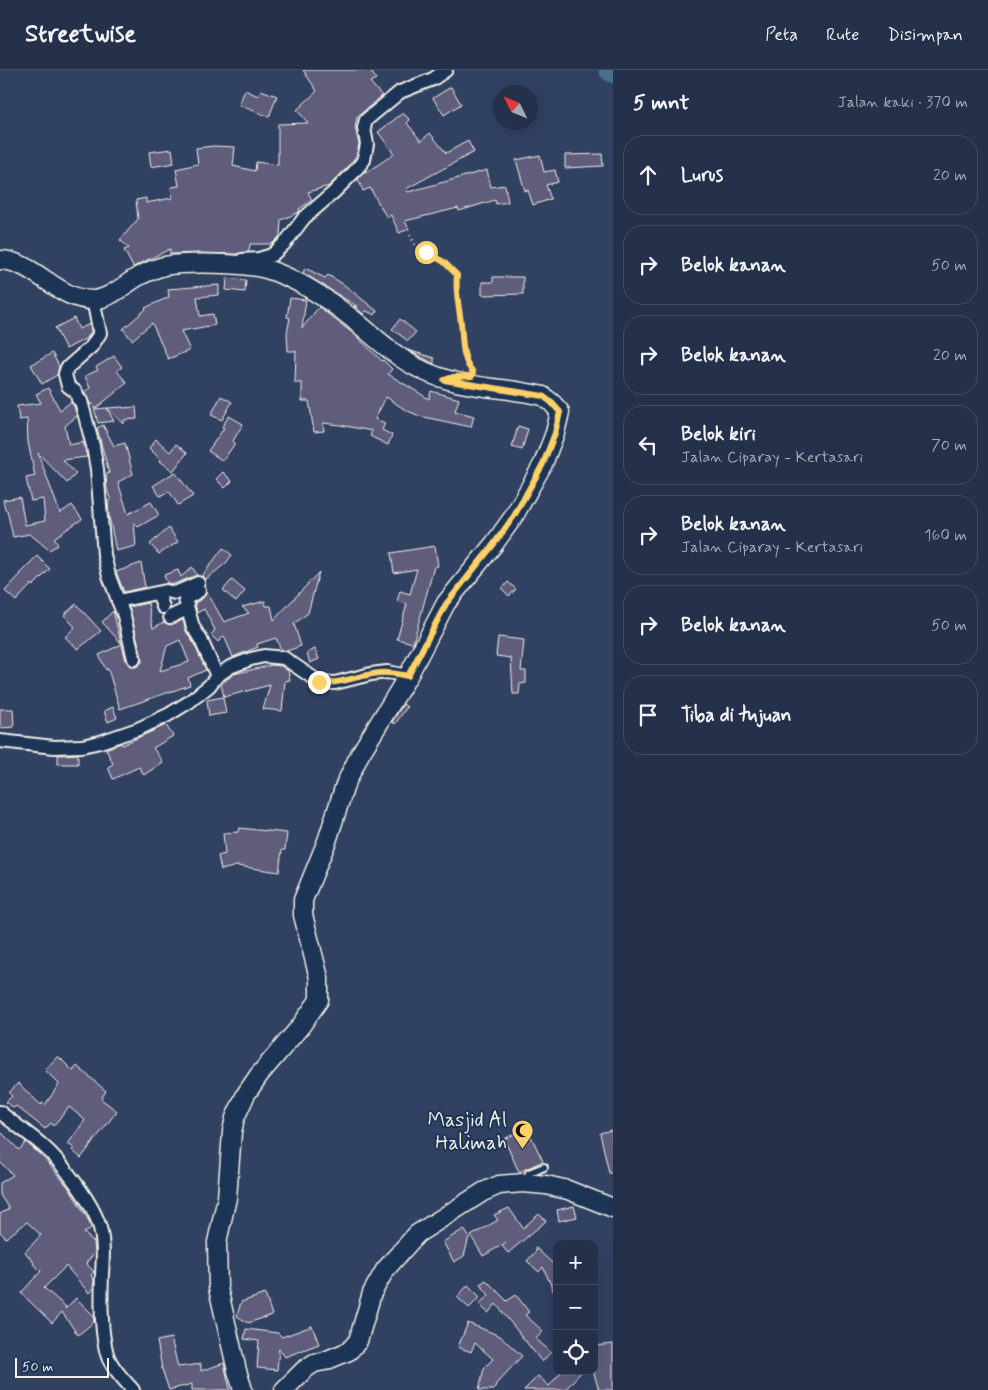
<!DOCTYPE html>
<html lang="id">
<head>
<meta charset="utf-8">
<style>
	body { margin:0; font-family:Mynerve,sans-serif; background:#2d3951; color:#f1f3f6 }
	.controls { position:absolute; right:15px; bottom:15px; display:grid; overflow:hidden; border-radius:10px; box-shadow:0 5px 20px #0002 }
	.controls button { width:45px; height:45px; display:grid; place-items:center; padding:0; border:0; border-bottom:1px solid #424c62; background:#25314a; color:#f1f3f6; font:25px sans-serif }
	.compass { position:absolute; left:493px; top:15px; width:45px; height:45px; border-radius:50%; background:#25314a; box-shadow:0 5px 20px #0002; rotate:313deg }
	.scale { position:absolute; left:15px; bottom:12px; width:94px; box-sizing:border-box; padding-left:5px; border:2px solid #f4f1e8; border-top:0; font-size:14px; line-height:18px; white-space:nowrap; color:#f4f1e8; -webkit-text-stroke:4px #1d3557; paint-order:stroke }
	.stop { position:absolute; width:15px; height:15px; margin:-11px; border:4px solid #ffd166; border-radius:50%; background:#fff }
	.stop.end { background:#ffd166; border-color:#fff; box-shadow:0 1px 5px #0008 }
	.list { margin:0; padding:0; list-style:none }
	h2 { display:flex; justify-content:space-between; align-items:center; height:65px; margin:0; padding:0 20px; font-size:21px }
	h2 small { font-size:16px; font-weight:400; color:#a3a9b5 }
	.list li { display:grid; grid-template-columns:32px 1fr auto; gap:15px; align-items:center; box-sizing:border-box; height:80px; margin:0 10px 10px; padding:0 10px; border:1px solid #424c62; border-radius:20px }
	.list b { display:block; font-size:19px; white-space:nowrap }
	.list p { margin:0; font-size:16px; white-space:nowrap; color:#a3a9b5 }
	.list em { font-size:16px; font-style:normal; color:#a3a9b5 }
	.icon { flex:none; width:28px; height:28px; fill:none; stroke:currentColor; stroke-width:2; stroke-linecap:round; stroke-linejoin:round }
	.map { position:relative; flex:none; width:613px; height:1320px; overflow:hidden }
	header { display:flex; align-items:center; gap:30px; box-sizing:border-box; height:70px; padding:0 25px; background:#25314a; border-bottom:1px solid #424c62 }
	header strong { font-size:24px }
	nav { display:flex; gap:28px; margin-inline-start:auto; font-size:18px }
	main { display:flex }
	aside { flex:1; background:#25314a }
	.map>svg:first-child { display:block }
</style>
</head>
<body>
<header>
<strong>Streetwise</strong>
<nav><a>Peta</a><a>Rute</a><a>Disimpan</a></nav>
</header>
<main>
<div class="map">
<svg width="613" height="1320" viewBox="0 0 613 1320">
	<rect width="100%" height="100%" fill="#314162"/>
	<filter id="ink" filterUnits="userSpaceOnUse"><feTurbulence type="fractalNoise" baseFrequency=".02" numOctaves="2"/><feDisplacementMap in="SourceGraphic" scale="10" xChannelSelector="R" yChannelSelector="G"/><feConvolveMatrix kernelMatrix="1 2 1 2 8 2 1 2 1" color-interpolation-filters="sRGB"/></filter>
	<g filter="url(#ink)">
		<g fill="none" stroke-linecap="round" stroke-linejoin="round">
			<polyline stroke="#476f8f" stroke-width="22" points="610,0 613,2"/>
		</g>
		<g fill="#605d7c" stroke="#f4f1e8" fill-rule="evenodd">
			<polygon points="303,0 370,0 376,9 370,12 382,26 357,47 355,58 359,74 356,86 348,97 329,116 308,122 312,130 299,139 300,141 297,143 281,150 280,166 272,174 250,174 249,181 237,184 200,183 170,184 170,179 133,197 124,180 129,178 120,170 138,149 136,130 146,128 146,133 172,128 171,117 179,116 176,99 198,94 196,78 214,76 235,77 233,96 255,101 256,92 278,95 278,54 308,53 297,40 317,21"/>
			<polygon points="451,17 461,34 444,45 433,28"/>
			<polygon points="245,20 258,26 261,20 277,26 269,47 239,35"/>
			<polygon points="403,43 410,50 407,53 421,71 430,63 446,83 468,71 474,82 406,119 408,122 487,100 491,117 505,115 508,132 496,134 495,130 459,141 458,138 405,151 409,159 399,163 391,145 387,148 370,118 363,121 358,109 367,100 367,102 394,84 378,62"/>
			<polygon points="172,79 174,93 151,97 149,82"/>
			<polygon points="602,84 603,96 565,98 565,85"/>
			<polygon points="540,85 544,102 555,100 558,112 546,115 551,129 533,135 528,120 525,121 516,90"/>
			<polygon points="305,198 325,208 328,205 343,214 377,241 375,245 366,241 363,244 354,236 358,237 303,203"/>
			<polygon points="493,207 523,207 523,224 482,225 482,212 493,212"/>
			<polygon points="227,208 246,210 245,222 226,220"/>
			<polygon points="219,215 219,225 197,227 200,246 213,244 215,255 181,261 190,280 168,289 152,253 132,270 123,259 146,239 145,238 169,227 168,219"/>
			<polygon points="290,228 306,230 302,258 319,237 355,265 382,291 383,290 392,299 388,304 429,329 431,321 459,329 455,341 474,346 471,357 419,346 404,339 386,327 375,349 385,353 382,360 392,365 388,375 370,366 372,361 340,355 323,353 324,361 314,362 309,331 302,331 302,313 295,313 296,281 288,281 287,263 290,248 287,247"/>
			<polygon points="74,248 79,259 90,254 91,262 87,268 66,279 55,258"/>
			<polygon points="400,249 416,262 408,271 392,259"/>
			<polygon points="408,280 434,288 434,294 423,288"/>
			<polygon points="52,283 59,296 57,305 42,314 31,295"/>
			<polygon points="114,286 122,297 117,301 127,313 95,339 107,338 114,351 98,353 93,334 91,335 84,322 90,318 85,306 98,300 96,297"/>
			<polygon points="48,318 60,340 71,332 74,336 77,346 65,356 69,375 83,372 87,387 63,390 76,404 67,413 38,383 60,443 72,435 82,449 54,468 58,475 49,480 30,464 13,467 7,440 5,440 3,430 20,427 25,455 45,451 43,429 31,431 26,408 35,406 28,372 27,349 19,350 17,336 41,333 36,324"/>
			<polygon points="221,326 232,332 222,350 211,345"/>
			<polygon points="123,337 123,338 136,337 137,349 124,350 124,354 107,338"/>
			<polygon points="229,346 243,354 233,371 235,373 223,391 208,381 224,358 222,357"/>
			<polygon points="103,355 114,376 125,373 133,404 118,412 128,444 151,432 159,445 138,457 134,452 136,476 116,481 109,446 108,431 111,430 107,420 106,404 109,403 97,358"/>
			<polygon points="518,356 528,359 522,380 512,377"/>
			<polygon points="156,369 170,382 176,374 187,383 173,401 160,391 161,390 149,378"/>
			<polygon points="175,402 193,426 178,435 169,421 160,426 153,416"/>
			<polygon points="223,402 232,411 225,418 216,409"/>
			<polygon points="169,458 178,472 159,484 150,474"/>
			<polygon points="435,476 438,496 434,497 413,573 397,569 407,534 397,531 400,521 410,524 417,499 394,503 391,483"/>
			<polygon points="223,478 232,485 226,493 205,510 202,506"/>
			<polygon points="37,486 50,499 33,516 32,514 16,531 5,521 21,504 20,503"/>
			<polygon points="141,493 145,517 124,522 116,502"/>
			<polygon points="192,497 197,505 174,514 167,513 164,505 178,500 181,507"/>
			<polygon points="319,502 308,543 294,554 301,576 287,581 281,580 276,568 257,574 258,577 233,587 224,566 218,572 211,565 215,560 204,539 197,543 195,533 203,528 207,522 224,552 249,543 242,537 265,531 266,536 271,536 274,550"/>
			<polygon points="232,510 245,521 236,532 223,520"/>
			<polygon points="508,512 516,519 509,526 502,519"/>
			<path d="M 148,533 L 153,558 L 164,552 L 170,555 L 183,550 L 186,561 L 194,574 L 206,600 L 188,608 L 190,615 L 120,639 L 108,599 L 106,600 L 99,585 L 122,574 L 102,552 L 113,541 L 126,591 L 131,597 L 136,597 L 142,592 L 142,587 L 129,537 ZM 180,570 L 189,592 L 160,601 L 167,576 Z"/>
			<polygon points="76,534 101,561 78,579 65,567 75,557 64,545"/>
			<polygon points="498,567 524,570 521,601 526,601 526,613 520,614 519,624 513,624 511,588 496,586"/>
			<polygon points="315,579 319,589 310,593 307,583"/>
			<polygon points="272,595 281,596 288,601 290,610 285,611 282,641 263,639 270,615 224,627 221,614 234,604"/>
			<polygon points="223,627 226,643 209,646 207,630"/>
			<polygon points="403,634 407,637 395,654 392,652"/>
			<polygon points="113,637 117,648 108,652 104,641"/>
			<polygon points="0,639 13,639 14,657 0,658"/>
			<polygon points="166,655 173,666 153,678 163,692 144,705 139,697 113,709 108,697 113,694 106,679 121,673 122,675"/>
			<polygon points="78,684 78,694 58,694 58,685"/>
			<polygon points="239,758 287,763 285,780 282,780 279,802 237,796 221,800 218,786 225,784 223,763 238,762"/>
			<polygon points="58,986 73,1001 77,996 106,1021 101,1029 117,1041 81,1088 72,1080 74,1078 68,1074 85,1050 69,1037 53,1056 51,1053 45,1059 16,1036 14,1038 6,1032 12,1026 9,1023 18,1013 41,1035 42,1033 45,1035 59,1014 45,1000"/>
			<polygon points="527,1058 543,1091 519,1102 504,1069"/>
			<polygon points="612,1060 613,1103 609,1103 600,1063"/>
			<polygon points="0,1061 19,1080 26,1072 44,1088 69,1118 89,1151 91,1158 84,1163 94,1172 95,1183 86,1193 94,1202 91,1205 94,1210 93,1219 89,1223 66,1196 44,1218 66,1237 65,1239 76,1228 93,1245 94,1252 78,1265 62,1242 52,1253 21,1223 41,1201 33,1194 34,1193 25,1182 41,1165 27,1152 6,1168 0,1162 0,1144 9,1139 0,1125 0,1113 13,1105 0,1092"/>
			<polygon points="574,1136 577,1147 559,1151 557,1140"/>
			<polygon points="509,1138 523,1158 539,1144 546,1151 508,1183 502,1176 507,1172 483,1186 471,1166 498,1150 494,1145"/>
			<polygon points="464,1159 469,1167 464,1186 454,1192 443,1172"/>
			<polygon points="535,1177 552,1193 557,1189 557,1229 543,1197 539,1202 527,1191 536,1181"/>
			<polygon points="486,1210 507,1231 516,1225 529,1242 525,1245 543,1261 536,1269 551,1282 542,1292 496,1234 488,1243 479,1234 489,1225 480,1214"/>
			<polygon points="468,1215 480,1227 469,1238 457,1227"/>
			<polygon points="265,1224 272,1245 248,1253 237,1246 241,1232"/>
			<polygon points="468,1253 500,1266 522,1286 496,1314 494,1320 479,1320 484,1298 493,1289 475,1273 471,1282 458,1277"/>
			<polygon points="312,1256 319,1274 285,1287 279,1279 277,1300 257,1298 259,1271 244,1269 246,1259 278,1263 282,1267"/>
			<polygon points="171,1268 178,1297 201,1294 201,1301 224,1293 230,1320 192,1320 192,1314 169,1320 162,1299 157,1271"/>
			<polygon points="613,1274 613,1320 599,1320 594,1304 594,1276"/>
			<polygon points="562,1301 582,1301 565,1320 524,1320 538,1306 549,1316"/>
		</g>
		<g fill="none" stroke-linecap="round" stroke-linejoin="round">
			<defs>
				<polyline id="lane" points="525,1110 529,1103 544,1097"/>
				<g id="street">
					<polyline points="242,190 259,189 272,185 285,173 304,148 333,123 354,102 364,90 367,74 364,58 366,50 400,22 433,9 446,0"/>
					<polyline points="93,230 100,263 92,276 67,298 65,304 68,316 76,322 78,329 81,331 93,376 97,399 104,485 109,506 124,546 134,589"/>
					<polyline points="199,521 185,529 193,557 201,570 217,606"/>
					<polyline points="158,523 163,537"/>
					<polyline points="118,531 166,521 175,523 198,513"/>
					<polyline points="170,547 187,539"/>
					<polyline points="0,671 54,677 82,676 100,672 138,659 168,645 189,632 209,616 217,606 230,597 251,589 264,586 284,588 319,612 335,613 371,604 387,602 408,606"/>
					<path d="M 0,1042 C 14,1054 28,1063 42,1075 C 61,1091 94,1134 100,1158 C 104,1173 103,1189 102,1204 C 101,1228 100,1264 108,1287 C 113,1299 124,1310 133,1320"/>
				</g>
				<g id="secondary">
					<path d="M 0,190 C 35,191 57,230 93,230 C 110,229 125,214 139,206 C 147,202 156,198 164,196 C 187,192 244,193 266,199 C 299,209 328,229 354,250 C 375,267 394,286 418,298 C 457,319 501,316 543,326 L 552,333 L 560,342 L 555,363 L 543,394 L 514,446 L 494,474 L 446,533 L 408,606 L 360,684 L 345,715 L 327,771 L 303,830 L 303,845 L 319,908 L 319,930 L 300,957 L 259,1005 L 246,1024 L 235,1048 L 232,1062 L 227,1128 L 217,1172 L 218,1218 L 237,1301 L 243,1320"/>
					<polyline points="284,1320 304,1300 314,1293 325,1291 349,1281 358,1271 372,1223 385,1200 399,1184 417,1164 483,1122 499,1115 523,1113 546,1115 568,1120 613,1138"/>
				</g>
			</defs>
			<use href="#lane" stroke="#f4f1e8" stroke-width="10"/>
			<use href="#street" stroke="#f4f1e8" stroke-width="16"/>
			<use href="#secondary" stroke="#f4f1e8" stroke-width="21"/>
			<path stroke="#f4f1e8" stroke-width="2.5" stroke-dasharray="1 4" stroke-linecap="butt" d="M 410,165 L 417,178 L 444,192 L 457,205 C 455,222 459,236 461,253 C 462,267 460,288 470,299"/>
			<use href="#lane" stroke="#1d3557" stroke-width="6"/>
			<use href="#street" stroke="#1d3557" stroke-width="12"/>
			<use href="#secondary" stroke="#1d3557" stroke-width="18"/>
		</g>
	</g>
	<g fill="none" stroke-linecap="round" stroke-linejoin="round" filter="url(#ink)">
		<path stroke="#ffd166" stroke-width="6" d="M 319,612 C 343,616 365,601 388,603 C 395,603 402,605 408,606 L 446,534 L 494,474 L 514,446 L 543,394 L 555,363 L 560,342 L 552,333 L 543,326 L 444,310 L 453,307 L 472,306 L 473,302 C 461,289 463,269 461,253 C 459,236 455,222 457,205 L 444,192 L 426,182"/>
	</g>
	<defs>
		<symbol id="mosque-pin" viewBox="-11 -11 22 30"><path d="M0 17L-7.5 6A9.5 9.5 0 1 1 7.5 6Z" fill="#ffd166" stroke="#1d3557"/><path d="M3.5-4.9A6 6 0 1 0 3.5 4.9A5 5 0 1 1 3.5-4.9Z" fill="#111"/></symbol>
	</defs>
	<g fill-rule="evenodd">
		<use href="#mosque-pin" x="510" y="1048" width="25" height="34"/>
	</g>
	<g text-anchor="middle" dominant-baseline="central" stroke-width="4" stroke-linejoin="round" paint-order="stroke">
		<g font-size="20" fill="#f4f1e8" stroke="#1d3557" text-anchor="end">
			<text x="507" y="1050">Masjid Al<tspan x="507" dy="23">Halimah</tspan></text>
		</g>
	</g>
</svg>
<div class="controls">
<button>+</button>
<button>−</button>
<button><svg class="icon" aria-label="locate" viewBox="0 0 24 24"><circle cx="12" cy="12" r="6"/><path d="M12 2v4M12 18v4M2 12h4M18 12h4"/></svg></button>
</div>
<svg class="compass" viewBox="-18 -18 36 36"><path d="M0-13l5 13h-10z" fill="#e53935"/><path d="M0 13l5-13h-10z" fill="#a3a9b5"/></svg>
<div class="scale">50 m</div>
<div class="stop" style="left:426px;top:182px"></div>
<div class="stop end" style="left:319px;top:612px"></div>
</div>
<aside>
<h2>5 mnt<small>Jalan kaki · 370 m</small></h2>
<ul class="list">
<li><svg class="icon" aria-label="ahead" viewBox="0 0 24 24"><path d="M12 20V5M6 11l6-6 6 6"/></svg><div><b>Lurus</b></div><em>20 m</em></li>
<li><svg class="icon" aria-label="right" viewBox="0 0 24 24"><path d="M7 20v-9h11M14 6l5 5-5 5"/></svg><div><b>Belok kanan</b></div><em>50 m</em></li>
<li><svg class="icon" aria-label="right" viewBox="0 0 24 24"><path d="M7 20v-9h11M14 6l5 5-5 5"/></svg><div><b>Belok kanan</b></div><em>20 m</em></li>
<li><svg class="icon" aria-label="left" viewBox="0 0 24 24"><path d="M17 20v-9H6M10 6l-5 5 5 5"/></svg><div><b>Belok kiri</b><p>Jalan Ciparay - Kertasari</p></div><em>70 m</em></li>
<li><svg class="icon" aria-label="right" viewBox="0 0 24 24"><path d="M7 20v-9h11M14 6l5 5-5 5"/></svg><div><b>Belok kanan</b><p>Jalan Ciparay - Kertasari</p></div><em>160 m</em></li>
<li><svg class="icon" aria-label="right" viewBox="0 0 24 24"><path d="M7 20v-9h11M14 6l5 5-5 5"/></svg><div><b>Belok kanan</b></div><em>50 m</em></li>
<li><svg class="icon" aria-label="arrive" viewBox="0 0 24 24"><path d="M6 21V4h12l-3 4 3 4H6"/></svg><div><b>Tiba di tujuan</b></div></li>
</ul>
</aside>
</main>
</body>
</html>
